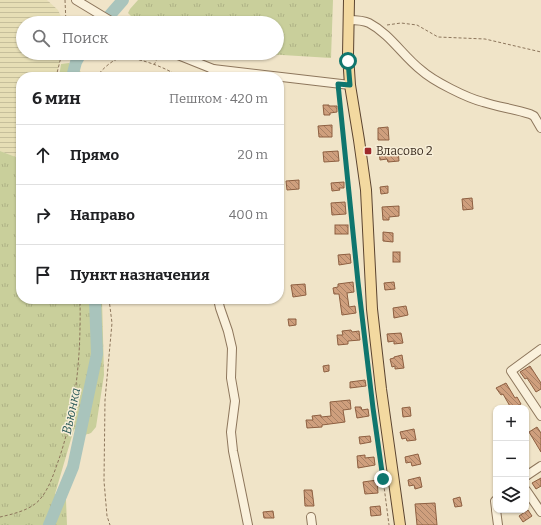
<!DOCTYPE html>
<html lang="ru">
<head>
<meta charset="utf-8">
<style>
	body { margin:0; font-family:Bitter,serif; background:#f2f2f2; color:#202124 }
	.controls { position:absolute; right:12px; bottom:12px; display:grid; overflow:hidden; border-radius:8px; box-shadow:0 1px 3px #0004 }
	.controls button { width:36px; height:36px; display:grid; place-items:center; padding:0; border:0; border-bottom:1px solid #e0e0e0; background:#fff; color:#202124; font:20px sans-serif }
	.stop { position:absolute; width:12px; height:12px; margin:-9px; border:3px solid #0f766e; border-radius:50%; background:#fff }
	.stop.end { background:#0f766e; border-color:#fff; box-shadow:0 1px 4px #0008 }
	.list { margin:0; padding:0; list-style:none }
	h2 { display:flex; justify-content:space-between; align-items:center; height:52px; margin:0; padding:0 16px; font-size:17px }
	h2 small { font-size:13px; font-weight:400; color:#757577 }
	.list li { display:grid; grid-template-columns:26px 1fr auto; gap:12px; align-items:center; box-sizing:border-box; height:60px; padding:0 16px; border-top:1px solid #e0e0e0 }
	.list b { display:block; font-size:15px; white-space:nowrap }
	.list em { font-size:13px; font-style:normal; color:#757577 }
	.icon { flex:none; width:22px; height:22px; fill:none; stroke:currentColor; stroke-width:2; stroke-linecap:round; stroke-linejoin:round }
	.map { position:relative; flex:none; width:541px; height:525px; overflow:hidden }
	.search { position:absolute; background:#fff; box-shadow:0 1px 3px #0004; left:16px; top:16px; width:268px; height:44px; display:flex; align-items:center; gap:10px; box-sizing:border-box; padding:0 14px; border-radius:22px; color:#757577; font-size:15px }
	.panel { position:absolute; background:#fff; box-shadow:0 1px 3px #0004; left:16px; top:72px; width:268px; height:232px; border-radius:16px }
	.map>svg:first-child { display:block }
</style>
</head>
<body>
<div class="map">
<svg width="541" height="525" viewBox="0 0 541 525">
	<defs>
		<pattern id="farmland-rules" width="6" height="5" patternUnits="userSpaceOnUse"><rect width="6" height="5" fill="#e6deb5"/><path d="M0 2.5h6" fill="none" stroke="#c6bf9b"/></pattern>
		<pattern id="grass-tufts" width="24" height="20" patternUnits="userSpaceOnUse"><rect width="24" height="20" fill="#c9cf9b"/><path d="M3 7l-1-3M5 7V3M7 7l1-3M15 17l-1-3M17 17v-4M19 17l1-3" fill="none" stroke="#aeb285"/></pattern>
		<pattern id="building-back-hatch" width="6" height="6" patternUnits="userSpaceOnUse"><rect width="6" height="6" fill="#cf9f7d"/><path d="M-1 5l2 2M0 0l6 6M5-1l2 2" fill="none" stroke="#a98266"/></pattern>
	</defs>
	<rect width="100%" height="100%" fill="#f0e4c8"/>
	<polygon fill="url(#farmland-rules)" points="0,0 47,0 58,10 64,23 23,23 23,53 62,53 56,77 21,77 21,159 0,151"/>
	<g fill="url(#grass-tufts)">
		<polygon points="138,0 333,0 331,58 250,53 277,53 277,23 143,23 133,18 128,13 130,9"/>
		<polygon points="69,63 81,72 80,77 59,77 61,64"/>
		<polygon points="0,151 21,159 21,299 102,299 104,375 96,427 91,433 84,435 74,429 55,494 66,500 67,525 0,525"/>
	</g>
	<g fill="none" stroke-linecap="round" stroke-linejoin="round">
		<g stroke="#a9c4bc" stroke-width="12">
			<polyline points="103,23 123,0"/>
			<polyline points="72,77 76,62 81,53"/>
			<polyline points="49,525 73,467 97,354 95,299"/>
		</g>
	</g>
	<g fill="url(#building-back-hatch)" stroke="#8d5f41">
		<polygon points="323,105 329,105 329,106 337,106 337,112 330,113 330,115 324,115"/>
		<polygon points="332,125 332,137 319,137 318,126"/>
		<polygon points="388,127 389,140 378,140 378,128"/>
		<polygon points="398,150 399,161 388,162 387,159 380,160 379,152"/>
		<polygon points="338,151 339,161 324,162 323,152"/>
		<polygon points="299,180 299,189 287,190 286,181"/>
		<polygon points="344,182 344,188 339,188 340,190 332,191 331,183"/>
		<polygon points="388,186 388,193 381,194 380,187"/>
		<polygon points="472,198 473,209 463,210 462,199"/>
		<polygon points="345,202 346,214 332,215 331,203"/>
		<polygon points="399,206 399,216 389,217 389,220 383,220 382,207"/>
		<rect x="335" y="225" width="13" height="9"/>
		<polygon points="383,232 393,233 393,242 383,241"/>
		<rect x="393" y="252" width="7" height="10"/>
		<polygon points="350,254 351,263 339,265 338,255"/>
		<polygon points="353,282 354,292 347,293 349,307 355,306 356,313 342,315 339,294 334,294 333,288 338,287 338,284"/>
		<polygon points="394,282 395,289 385,290 384,283"/>
		<polygon points="305,284 306,295 293,297 291,285"/>
		<polygon points="406,306 408,315 394,318 393,308"/>
		<polygon points="288,319 296,319 296,325 289,326"/>
		<polygon points="351,330 352,332 359,331 360,340 348,341 348,344 338,345 337,335 343,335 342,331"/>
		<polygon points="401,333 403,343 394,344 394,341 388,342 387,334"/>
		<polygon points="402,355 404,368 395,369 395,366 392,367 390,359 394,358 394,357"/>
		<polygon points="329,365 329,371 324,372 323,366"/>
		<polygon points="530,366 541,383 541,389 536,392 527,378 525,379 520,372"/>
		<polygon points="365,380 366,386 350,388 350,382"/>
		<polygon points="506,383 515,398 517,397 521,404 514,408 511,408 503,394 501,395 496,388"/>
		<polygon points="350,400 351,409 343,410 345,422 322,425 322,427 307,428 306,420 313,420 312,416 321,415 321,417 331,416 330,402"/>
		<polygon points="355,407 361,407 362,410 368,409 369,416 357,418"/>
		<polygon points="410,407 411,416 403,417 402,408"/>
		<polygon points="537,427 541,433 541,452 529,432"/>
		<polygon points="414,429 416,440 407,441 406,438 402,439 400,432"/>
		<polygon points="370,436 371,442 360,444 359,437"/>
		<polygon points="418,454 421,464 412,466 411,462 406,463 405,457"/>
		<polygon points="365,455 365,458 374,457 375,465 358,468 357,456"/>
		<polygon points="420,477 422,487 415,489 414,485 409,486 408,480"/>
		<polygon points="541,478 541,486 536,489 532,483"/>
		<polygon points="377,480 378,493 365,494 363,482"/>
		<polygon points="304,490 312,490 314,506 305,506"/>
		<polygon points="460,497 462,506 455,507 453,499"/>
		<polygon points="435,503 437,525 417,525 415,504"/>
		<polygon points="380,506 381,515 371,516 370,507"/>
		<polygon points="528,510 532,516 523,522 519,516"/>
		<polygon points="273,511 274,518 264,518 263,512"/>
	</g>
	<g fill="none" stroke-linecap="round" stroke-linejoin="round">
		<defs>
			<g id="minor">
				<polyline points="76,0 114,23"/>
				<path d="M 348,20 C 355,20 363,20 369,23 C 390,34 403,56 421,70 C 433,81 467,98 483,102 C 498,107 515,109 530,114 L 534,116 L 541,128"/>
				<polyline points="173,53 213,69 350,85"/>
				<polyline points="212,77 213,69"/>
				<polyline points="218,299 220,308 228,331 232,348 231,378 235,401 231,432 233,451 248,525"/>
				<polyline points="541,349 511,371 541,416"/>
				<polyline points="526,476 541,466"/>
				<polyline points="526,490 541,512"/>
				<polyline points="496,500 495,501 496,509"/>
				<polyline points="496,510 498,525"/>
				<polyline points="311,517 312,525"/>
			</g>
			<polyline id="major" points="349,0 348,55 350,85 359,140 366,190 372,309 381,389 400,525"/>
		</defs>
		<use href="#minor" stroke="#8d765c" stroke-width="10"/>
		<use href="#major" stroke="#5b4430" stroke-width="12"/>
		<g stroke="#8d765c" stroke-width="1" stroke-dasharray="3 2" stroke-linecap="butt">
			<polyline points="65,0 66,23"/>
			<polyline points="387,25 401,23 417,25 438,37 485,39 541,52"/>
			<polyline points="154,65 160,53"/>
			<polyline points="56,77 62,53"/>
			<path d="M 96,77 C 102,70 111,60 121,58 C 135,56 168,68 179,77"/>
			<polyline points="339,91 364,332 389,525"/>
			<polyline points="109,299 112,323 105,400 104,481 107,516 110,525"/>
			<path d="M 0,517 C 13,514 32,510 41,498 C 50,487 55,470 60,456 C 77,404 81,354 80,299"/>
		</g>
		<use href="#minor" stroke="#faf1dc" stroke-width="8"/>
		<use href="#major" stroke="#f3d9a0" stroke-width="10"/>
	</g>
	<g fill="none" stroke-linecap="round" stroke-linejoin="round">
		<polyline stroke="#0f766e" stroke-width="5" points="348,61 350,85 338,84 358,282 373,408 383,479"/>
	</g>
	<rect fill="#9e2a2b" stroke="#f7eed8" stroke-width="1.5" x="364" y="147" width="8" height="8" rx="2"/>
	<g text-anchor="middle" dominant-baseline="central" stroke-width="3" stroke-linejoin="round" paint-order="stroke">
		<g font-size="12" fill="#3d2e20" stroke="#f7eed8" text-anchor="start">
			<text x="376" y="151">Власово 2</text>
		</g>
		<g font-size="13" font-style="italic" fill="#2f5d5a" stroke="#f7eed8">
			<text transform="translate(71 411) rotate(-78)">Вьюнка</text>
		</g>
	</g>
</svg>
<div class="controls">
<button>+</button>
<button>−</button>
<button><svg class="icon" aria-label="layers" viewBox="0 0 24 24"><path d="M12 4l9 5-9 5-9-5zM3 14l9 5 9-5"/></svg></button>
</div>
<div class="stop" style="left:348px;top:61px"></div>
<div class="stop end" style="left:383px;top:479px"></div>
<div class="search"><svg class="icon" aria-label="search" viewBox="0 0 24 24"><circle cx="10" cy="10" r="6"/><path d="M15 15l6 6"/></svg>Поиск</div>
<section class="panel">
<h2>6 мин<small>Пешком · 420 m</small></h2>
<ul class="list">
<li><svg class="icon" aria-label="ahead" viewBox="0 0 24 24"><path d="M12 20V5M6 11l6-6 6 6"/></svg><div><b>Прямо</b></div><em>20 m</em></li>
<li><svg class="icon" aria-label="right" viewBox="0 0 24 24"><path d="M7 20v-9h11M14 6l5 5-5 5"/></svg><div><b>Направо</b></div><em>400 m</em></li>
<li><svg class="icon" aria-label="arrive" viewBox="0 0 24 24"><path d="M6 21V4h12l-3 4 3 4H6"/></svg><div><b>Пункт назначения</b></div></li>
</ul>
</section>
</div>
</body>
</html>
